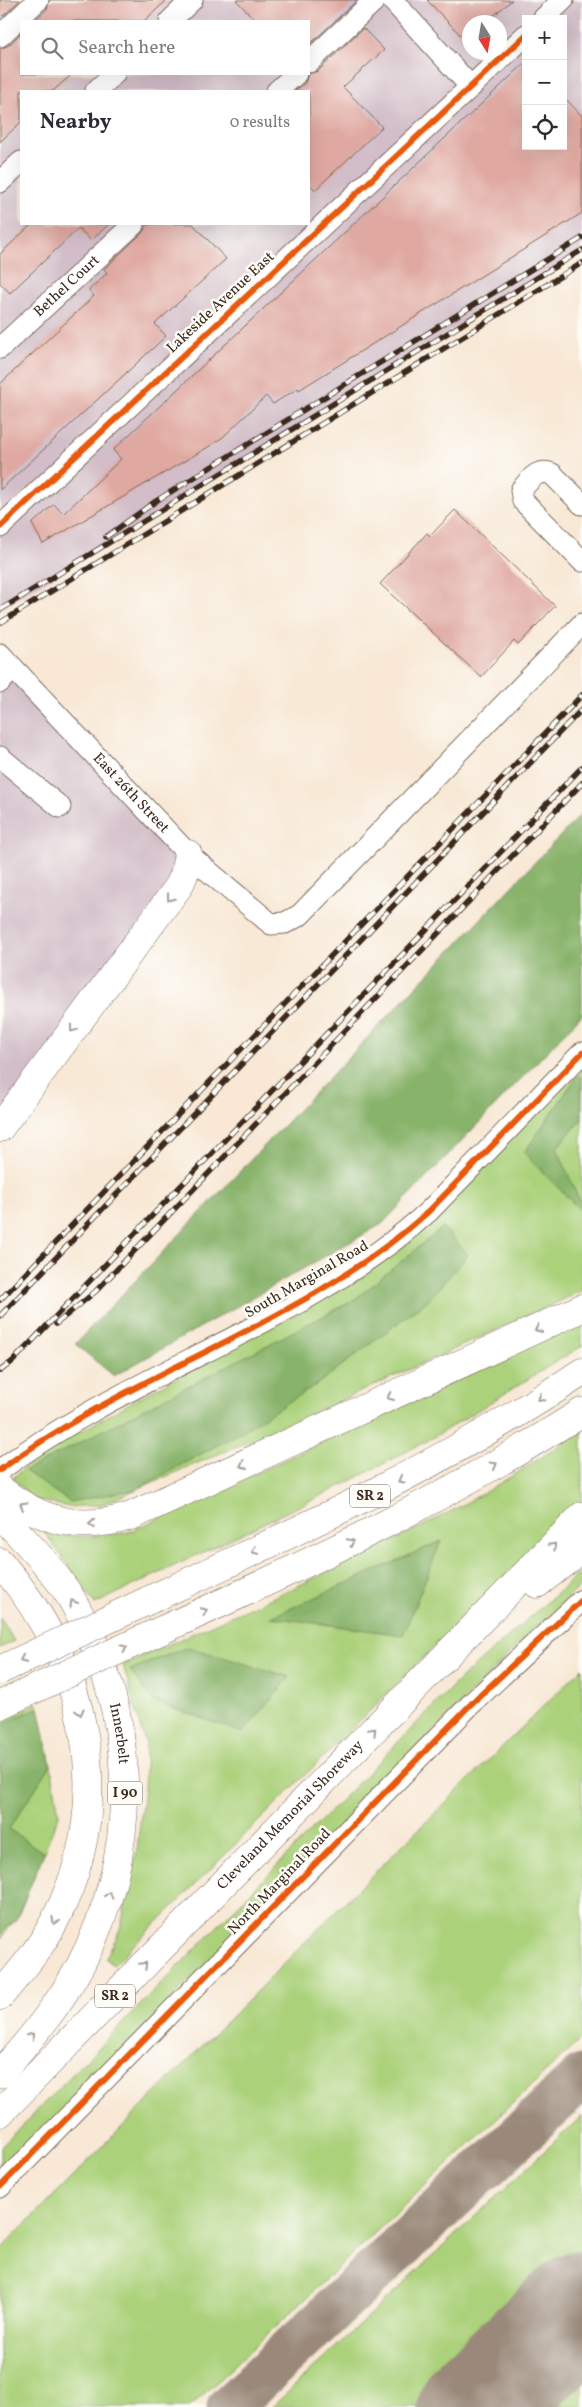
<!DOCTYPE html>
<html lang="en">
<head>
<meta charset="utf-8">
<style>
	body { margin:0; font-family:Vollkorn,serif; background:#f2f2f3; color:#2b2b33 }
	.controls { position:absolute; right:15px; top:15px; display:grid; overflow:hidden; border-radius:0px; box-shadow:0 5px 20px #0002 }
	.controls button { width:45px; height:45px; display:grid; place-items:center; padding:0; border:0; border-bottom:1px solid #e1e1e2; background:#fff; color:#2b2b33; font:25px sans-serif }
	.compass { position:absolute; left:462px; top:15px; width:45px; height:45px; border-radius:50%; background:#fff; box-shadow:0 5px 20px #0002; rotate:169deg }
	.list { margin:0; padding:0; list-style:none }
	h2 { display:flex; justify-content:space-between; align-items:center; height:65px; margin:0; padding:0 20px; font-size:21px }
	h2 small { font-size:16px; font-weight:400; color:#7c7c81 }
	.icon { flex:none; width:28px; height:28px; fill:none; stroke:currentColor; stroke-width:2; stroke-linecap:round; stroke-linejoin:round }
	.map { position:relative; flex:none; width:582px; height:2407px; overflow:hidden }
	.search { position:absolute; background:#fff; box-shadow:0 5px 20px #0002; left:20px; top:20px; width:290px; height:55px; display:flex; align-items:center; gap:12px; box-sizing:border-box; padding:0 18px; border-radius:0px; color:#7c7c81; font-size:19px }
	.panel { position:absolute; background:#fff; box-shadow:0 5px 20px #0002; left:20px; top:90px; width:290px; height:135px; border-radius:0px }
	.map>svg:first-child { display:block }
</style>
</head>
<body>
<div class="map">
<svg width="582" height="2407" viewBox="0 0 582 2407">
	<rect width="100%" height="100%" fill="#fdfcf7"/>
	<filter id="ink" filterUnits="userSpaceOnUse"><feTurbulence type="fractalNoise" baseFrequency=".02" numOctaves="2"/><feDisplacementMap in="SourceGraphic" scale="10" xChannelSelector="R" yChannelSelector="G"/><feConvolveMatrix kernelMatrix="1 2 1 2 8 2 1 2 1" color-interpolation-filters="sRGB"/></filter>
	<filter id="wash" filterUnits="userSpaceOnUse"><feTurbulence type="fractalNoise" baseFrequency=".0096" numOctaves="4" result="noise"/><feDisplacementMap in="SourceGraphic" scale="20" xChannelSelector="R" yChannelSelector="G"/><feGaussianBlur stdDeviation="1.12" result="paint"/><feColorMatrix in="noise" values="0 0 0 0 0 0 0 0 0 0 0 0 0 0 0 0 0 1.4 0 .05"/><feComposite in="paint" operator="in"/></filter>
	<g filter="url(#wash)">
		<rect width="100%" height="100%" fill="#f8e8d5"/>
		<g fill="#d2bdc8" fill-rule="evenodd">
			<path d="M 0,0 L 582,0 L 582,250 L 0,610 ZM 526,19 L 563,19 L 563,146 L 526,146 ZM 21,21 L 309,21 L 309,74 L 21,74 ZM 470,22 L 500,22 L 500,52 L 470,52 ZM 21,91 L 309,91 L 309,224 L 21,224 Z"/>
			<polygon points="0,654 188,854 0,1128"/>
		</g>
		<g fill="#abd17a" stroke="#737e4c">
			<polygon points="582,1067 582,1291 300,1419 100,1505 68,1507 32,1499 13,1478 36,1457 142,1396 357,1281 401,1248"/>
			<path d="M 582,1322 L 582,1346 L 434,1437 L 343,1485 L 95,1604 L 43,1530 C 73,1539 99,1537 129,1532 Z"/>
			<path d="M 582,1431 L 582,1500 L 114,1965 L 106,1959 L 120,1930 L 137,1850 L 144,1789 L 146,1745 L 123,1665 C 226,1618 331,1573 432,1521 C 484,1495 533,1463 582,1431 Z"/>
			<polygon points="582,1571 582,1585 518,1645 0,2174 0,2148 461,1678"/>
			<polygon points="0,1617 14,1641 0,1648"/>
			<polygon points="582,1668 582,2038 190,2407 0,2407 0,2250 361,1886"/>
			<polygon points="37,1703 51,1765 59,1815 17,1918 0,1939 0,1721"/>
			<polygon points="582,2116 582,2253 418,2407 272,2407"/>
			<polygon points="582,2356 582,2407 528,2407"/>
		</g>
		<g fill="#88b36a" stroke="#626e44">
			<polygon points="582,813 582,1015 382,1224 114,1376 75,1344"/>
			<polygon points="578,1075 582,1080 582,1119 557,1148 582,1207 582,1212 524,1153"/>
			<polygon points="443,1227 468,1255 427,1301 316,1385 234,1436 137,1489 70,1502 25,1471 354,1300"/>
			<polygon points="441,1541 403,1635 271,1617"/>
			<polygon points="188,1647 290,1677 243,1733 153,1701 130,1670"/>
			<polygon points="39,1707 51,1765 9,1829 44,1853 17,1918 0,1934 0,1725"/>
		</g>
		<g fill="none" stroke-linecap="round" stroke-linejoin="round">
			<polyline stroke="#9a897a" stroke-width="45" points="229,2407 582,2077"/>
			<polyline stroke="#9a897a" stroke-width="114" points="475,2407 582,2307"/>
		</g>
		<g id="blocks">
			<g fill="#dfa8a0">
				<polygon points="0,0 20,0 3,16 0,13"/>
				<polygon points="50,0 167,0 144,21 34,21 47,9"/>
				<polygon points="236,0 357,0 309,45 309,21 256,21"/>
				<polygon points="427,0 512,0 486,22 470,22 470,45"/>
				<polygon points="363,28 384,50 343,87 382,127 315,190 309,183 309,91 295,91 305,83 308,74 318,71"/>
				<polygon points="21,33 21,74 72,74 53,91 21,91 21,122 0,142 0,49 9,45"/>
				<polygon points="526,62 526,146 563,146 563,96 582,116 582,213 299,390 298,388 273,404 266,396 223,437 210,446 43,544 32,524 54,504 63,514 121,459 113,450"/>
				<polygon points="32,224 109,224 91,241 79,228 10,293 0,283 0,254"/>
				<polygon points="148,224 193,224 226,259 155,324 166,336 0,490 0,384 94,296 89,290 107,273 104,269 142,233"/>
				<polygon points="455,510 555,606 518,645 514,641 481,677 380,584 427,533 430,536"/>
			</g>
		</g>
	</g>
	<g filter="url(#ink)">
		<use href="#blocks" fill-opacity="0" stroke="#7d6c5e" stroke-width="1"/>
		<g fill="none" stroke-linecap="round" stroke-linejoin="round">
			<defs>
				<g id="minor">
					<polyline points="392,0 471,87"/>
					<polyline points="543,19 563,0"/>
					<polyline points="170,21 192,0"/>
					<polyline points="0,36 38,0"/>
					<polyline points="309,62 375,0"/>
					<polyline points="96,91 114,74"/>
					<polyline points="277,91 296,74"/>
					<polyline points="0,182 21,162"/>
					<path id="s1" d="M 0,348 L 134,224"/>
					<path d="M 582,504 L 552,474 C 537,468 530,480 521,490 L 523,501 L 582,561"/>
					<polyline points="0,527 526,35"/>
					<path id="s2" d="M 0,654 L 188,854 L 271,924 L 285,923 L 300,915 L 582,624"/>
					<polyline points="0,682 13,668"/>
					<polyline points="0,757 60,807"/>
					<path d="M 0,1470 C 134,1370 305,1324 429,1211 L 582,1053"/>
					<polyline points="0,2187 471,1704 582,1600"/>
				</g>
				<g id="highway">
					<polyline points="0,1128 179,886 184,875 188,854"/>
					<path d="M 0,1489 C 42,1522 80,1532 131,1516 L 582,1308"/>
					<path id="s3" d="M 0,1514 C 25,1541 52,1567 71,1598 C 138,1713 142,1846 81,1964 C 60,2004 30,2040 0,2074"/>
					<path d="M 0,1562 C 87,1664 118,1798 55,1920 C 41,1948 20,1972 0,1996"/>
					<polyline points="537,1584 582,1549"/>
					<path d="M 147,1601 C 296,1532 445,1464 582,1372"/>
					<path d="M 160,1631 C 304,1566 448,1498 582,1412"/>
					<path id="s4" d="M 0,2113 L 582,1516"/>
				</g>
			</defs>
			<use href="#minor" stroke="#7d6c5e" stroke-width="23"/>
			<use href="#highway" stroke="#7d6c5e" stroke-width="29"/>
			<use href="#minor" stroke="#fff" stroke-width="21"/>
			<use href="#highway" stroke="#fff" stroke-width="28"/>
			<defs>
				<g id="rail">
					<polyline points="106,537 156,501 582,238"/>
					<polyline points="0,610 582,250"/>
					<polyline points="0,623 582,263"/>
					<polyline points="0,1300 582,695"/>
					<polyline points="0,1316 582,709"/>
					<polyline points="56,1324 96,1291 582,783"/>
					<polyline points="0,1371 13,1361 582,767"/>
				</g>
			</defs>
			<use href="#rail" stroke="#3b2a1e" stroke-width="5.5"/>
			<use href="#rail" stroke="#fdfcf7" stroke-width="4" stroke-dasharray="11" stroke-linecap="butt"/>
			<defs>
				<g id="highway-bridge">
					<polyline points="0,1670 147,1601"/>
					<polyline points="0,1705 160,1631"/>
				</g>
			</defs>
			<use href="#highway-bridge" stroke="#7d6c5e" stroke-width="29" stroke-linecap="butt"/>
			<use href="#highway-bridge" stroke="#fff" stroke-width="28"/>
			<defs>
				<g id="cycleway">
					<polyline points="0,527 526,35"/>
					<path d="M 0,1470 C 134,1370 305,1324 429,1211 L 582,1053"/>
					<polyline points="0,2187 471,1704 582,1600"/>
				</g>
			</defs>
			<use href="#cycleway" stroke="#fdfcf7" stroke-width="9"/>
			<use href="#cycleway" stroke="#e8590c" stroke-width="6"/>
		</g>
		<defs><path id="oneway-chevron" d="M-2-3.5L2.5 0L-2 3.5" fill="none" stroke-width="1.6" stroke-linecap="round" stroke-linejoin="round" transform="scale(1.25)"/></defs>
		<g stroke="#a79f9a">
			<use href="#oneway-chevron" transform="translate(170 898) rotate(127)"/>
			<use href="#oneway-chevron" transform="translate(73 1029) rotate(127)"/>
			<use href="#oneway-chevron" transform="translate(538 1329) rotate(155)"/>
			<use href="#oneway-chevron" transform="translate(390 1397) rotate(155)"/>
			<use href="#oneway-chevron" transform="translate(541 1398) rotate(148)"/>
			<use href="#oneway-chevron" transform="translate(243 1465) rotate(155)"/>
			<use href="#oneway-chevron" transform="translate(494 1465) rotate(-30)"/>
			<use href="#oneway-chevron" transform="translate(401 1480) rotate(152)"/>
			<use href="#oneway-chevron" transform="translate(23 1505) rotate(-149)"/>
			<use href="#oneway-chevron" transform="translate(92 1524) rotate(177)"/>
			<use href="#oneway-chevron" transform="translate(351 1542) rotate(-26)"/>
			<use href="#oneway-chevron" transform="translate(553 1546) rotate(-46)"/>
			<use href="#oneway-chevron" transform="translate(255 1551) rotate(155)"/>
			<use href="#oneway-chevron" transform="translate(73 1603) rotate(-119)"/>
			<use href="#oneway-chevron" transform="translate(204 1611) rotate(-24)"/>
			<use href="#oneway-chevron" transform="translate(124 1648) rotate(-25)"/>
			<use href="#oneway-chevron" transform="translate(23 1659) rotate(155)"/>
			<use href="#oneway-chevron" transform="translate(80 1712) rotate(76)"/>
			<use href="#oneway-chevron" transform="translate(373 1731) rotate(-46)"/>
			<use href="#oneway-chevron" transform="translate(109 1895) rotate(-73)"/>
			<use href="#oneway-chevron" transform="translate(55 1921) rotate(118)"/>
			<use href="#oneway-chevron" transform="translate(144 1965) rotate(-46)"/>
			<use href="#oneway-chevron" transform="translate(31 2036) rotate(-52)"/>
		</g>
	</g>
	<g text-anchor="middle" dominant-baseline="central" stroke-width="5" stroke-linejoin="round" paint-order="stroke">
		<g fill="#fdfcf7" stroke="#75695f" stroke-width="1">
			<rect x="350" y="1484.5" width="40" height="23" rx="4"/>
			<rect x="107.5" y="1781.5" width="35" height="23" rx="4"/>
			<rect x="95" y="1984.5" width="40" height="23" rx="4"/>
		</g>
		<g font-size="14" font-weight="bold" fill="#3b2a1e">
			<text x="370" y="1496">SR 2</text>
			<text x="125" y="1793">I 90</text>
			<text x="115" y="1996">SR 2</text>
		</g>
		<g font-size="15" fill="#3b2a1e" stroke="#fdfcf7">
			<text stroke="none"><textPath href="#s1" startOffset="91">Bethel Court</textPath></text>
			<text transform="translate(221 303) rotate(-43)">Lakeside Avenue East</text>
			<text stroke="none"><textPath href="#s2" startOffset="191">East 26th Street</textPath></text>
			<text transform="translate(307 1280) rotate(-30)">South Marginal Road</text>
			<text stroke="none"><textPath href="#s3" startOffset="255">Innerbelt</textPath></text>
			<text stroke="none"><textPath href="#s4" startOffset="416">Cleveland Memorial Shoreway</textPath></text>
			<text transform="translate(280 1882) rotate(-46)">North Marginal Road</text>
		</g>
	</g>
</svg>
<div class="controls">
<button>+</button>
<button>−</button>
<button><svg class="icon" aria-label="locate" viewBox="0 0 24 24"><circle cx="12" cy="12" r="6"/><path d="M12 2v4M12 18v4M2 12h4M18 12h4"/></svg></button>
</div>
<svg class="compass" viewBox="-18 -18 36 36"><path d="M0-13l5 13h-10z" fill="#e53935"/><path d="M0 13l5-13h-10z" fill="#7c7c81"/></svg>
<div class="search"><svg class="icon" aria-label="search" viewBox="0 0 24 24"><circle cx="10" cy="10" r="6"/><path d="M15 15l6 6"/></svg>Search here</div>
<section class="panel">
<h2>Nearby<small>0 results</small></h2>
<ul class="list">
</ul>
</section>
</div>
</body>
</html>
